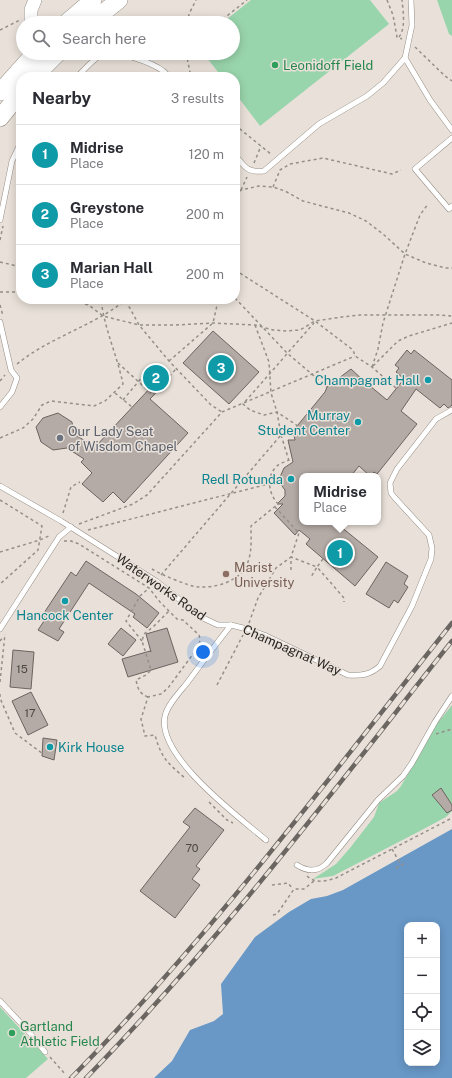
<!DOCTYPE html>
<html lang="en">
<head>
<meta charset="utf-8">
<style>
	body { margin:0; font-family:"Public Sans",sans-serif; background:#f7f7f7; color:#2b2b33 }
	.controls { position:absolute; right:12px; bottom:12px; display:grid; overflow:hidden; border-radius:8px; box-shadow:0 2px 10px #0003 }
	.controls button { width:36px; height:36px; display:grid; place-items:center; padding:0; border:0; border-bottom:1px solid #e1e1e2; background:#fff; color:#2b2b33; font:20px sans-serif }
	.you { position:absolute; left:203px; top:652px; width:14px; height:14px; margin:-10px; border:3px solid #fff; border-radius:50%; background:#1a73e8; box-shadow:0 0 0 6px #1a73e833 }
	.badge { display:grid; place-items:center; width:26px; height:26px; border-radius:50%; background:#d93025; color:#fff; font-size:13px; font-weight:700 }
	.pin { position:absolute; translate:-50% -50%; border:2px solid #fff; box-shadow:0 1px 4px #0006 }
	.popup { position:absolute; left:299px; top:473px; width:82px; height:52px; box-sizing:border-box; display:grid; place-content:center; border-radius:8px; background:#fff; filter:drop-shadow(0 1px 3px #0005); font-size:13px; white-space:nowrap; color:#7c7c81 }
	.popup b { font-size:15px; color:#2b2b33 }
	.popup::after { content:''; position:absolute; left:50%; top:100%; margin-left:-8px; border:8px solid transparent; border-top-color:#fff }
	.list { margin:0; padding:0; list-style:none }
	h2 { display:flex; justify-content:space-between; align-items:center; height:52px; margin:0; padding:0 16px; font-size:17px }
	h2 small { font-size:13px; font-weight:400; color:#7c7c81 }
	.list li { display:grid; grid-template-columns:26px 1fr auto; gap:12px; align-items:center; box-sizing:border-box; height:60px; padding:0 16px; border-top:1px solid #e1e1e2 }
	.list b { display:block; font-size:15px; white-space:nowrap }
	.list p { margin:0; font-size:13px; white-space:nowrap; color:#7c7c81 }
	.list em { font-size:13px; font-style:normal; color:#7c7c81 }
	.icon { flex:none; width:22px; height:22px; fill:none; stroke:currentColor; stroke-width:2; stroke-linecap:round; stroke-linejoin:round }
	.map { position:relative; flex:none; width:452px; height:1078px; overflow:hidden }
	.search { position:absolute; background:#fff; box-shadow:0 2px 10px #0003; left:16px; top:16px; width:224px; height:44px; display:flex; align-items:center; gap:10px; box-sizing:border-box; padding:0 14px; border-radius:22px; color:#7c7c81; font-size:15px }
	.panel { position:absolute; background:#fff; box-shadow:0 2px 10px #0003; left:16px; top:72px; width:224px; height:232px; border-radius:16px }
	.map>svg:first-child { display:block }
</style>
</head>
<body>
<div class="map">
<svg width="452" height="1078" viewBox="0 0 452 1078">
	<rect width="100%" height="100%" fill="#e9e1d9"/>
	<g fill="#99d5ac">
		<polygon points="251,0 370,0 389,24 260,126 235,93 235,77 222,77 203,53 233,53 233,23 222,23"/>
		<polygon points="437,0 452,0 452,36 449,34"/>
		<polygon points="452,705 452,811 446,817 418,832 333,876 313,879 336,864 350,848 374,817 379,803 397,791 401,786 436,725"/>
		<polygon points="0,1007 48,1059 26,1078 0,1078"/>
	</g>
	<path fill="#6998c7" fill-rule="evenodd" d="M 452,829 L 452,1078 L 154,1078 L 172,1061 L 190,1030 L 214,1021 L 223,1014 L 221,984 L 255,937 L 289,912 L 311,899 L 327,896 L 343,890 ZM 407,925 L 437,925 L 437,1063 L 407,1063 Z"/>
	<g fill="#b5aba6" stroke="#6d635f">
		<polygon points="213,331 259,372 229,404 183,363"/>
		<polygon points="407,350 411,354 414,350 452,380 452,405 451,406 448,408 444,404 440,408 416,389 401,411 417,424 377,474 374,472 370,476 359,466 351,476 337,476 335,474 329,476 302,476 302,522 335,522 378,557 355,586 306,544 310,539 299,530 295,535 274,513 283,504 277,504 285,496 285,490 282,486 280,477 284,468 293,462 288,440 295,440 293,431 325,392 327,387 351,369 364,381 387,400 404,379 396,372 399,368 395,365"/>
		<polygon points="152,365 168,380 150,399 188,433 124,503 113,492 103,502 82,484 92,473 81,462 84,459 67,448 53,450 41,442 36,427 43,418 58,413 72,422 74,434 95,447 153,385 142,375"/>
		<polygon points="86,561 136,594 159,613 147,628 133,617 135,614 89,583 59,629 64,632 58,641 38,630 44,621 40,619 71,572 76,576"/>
		<polygon points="386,562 408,576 404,584 408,587 398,603 394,600 389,608 366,594"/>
		<polygon points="121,628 136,640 123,656 108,644"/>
		<polygon points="167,628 178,662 128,677 122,659 150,651 151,652 146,634"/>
		<polygon points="13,650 34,652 31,689 10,687"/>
		<polygon points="31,692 48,725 28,735 12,701"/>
		<polygon points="43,738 57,740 54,760 42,756"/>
		<polygon points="441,788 452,805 452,810 447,813 432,795"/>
		<polygon points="195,808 224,830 196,866 200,869 192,879 200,885 175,918 140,891 190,827 183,822"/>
	</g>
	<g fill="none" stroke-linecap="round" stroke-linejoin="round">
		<defs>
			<g id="service">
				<polyline points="405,58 430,100 452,130"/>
				<path d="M 77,77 C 83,71 95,57 103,54 C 115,49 153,63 163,71 C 165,72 167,75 169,77"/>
				<polyline points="452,138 415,169 449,209 452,206"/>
				<path d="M 235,155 C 245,167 247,173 264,171 L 319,124 L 367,96 L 383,83 L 405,58 L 412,25 L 411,0"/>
				<polyline points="0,220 12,161 21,142"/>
				<polyline points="0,322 11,370 17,378 12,392 0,407"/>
				<path d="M 0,486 L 61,521 L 156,581 L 203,618 L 218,625 L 231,625 L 247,629 L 264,635 L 348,675 C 361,676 370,675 380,666 L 412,606 L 431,559 L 432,548 L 429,535 L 395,498 L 391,493 L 390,483 L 397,469 L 436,419 L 452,410"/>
				<path d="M 231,625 C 216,644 201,664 187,683 C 179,693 168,704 165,716 C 156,756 239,817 266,840"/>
				<polyline points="0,629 59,537 71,527"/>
				<path d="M 297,865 C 308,872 318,872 327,863 L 378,800 L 403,776 L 412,763 L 435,722 L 452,696"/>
				<polyline points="0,1001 30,1033 45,1052"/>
			</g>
			<polyline id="tertiary" points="31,23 31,10 35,0"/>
			<g id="trunk">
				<polyline points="66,23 93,0"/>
				<polyline points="90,23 119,0"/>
				<polyline points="34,77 58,53"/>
				<polyline points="0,92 35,53"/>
				<polyline points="0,118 21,92"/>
			</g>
		</defs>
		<use href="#service" stroke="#938c84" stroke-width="6"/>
		<use href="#tertiary" stroke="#938c84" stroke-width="14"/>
		<use href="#trunk" stroke="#938c84" stroke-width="18"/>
		<g stroke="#958f89" stroke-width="1.5" stroke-dasharray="3 3" stroke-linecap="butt">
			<polyline points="387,0 393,15 397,37 402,39"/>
			<polyline points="188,23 189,14 196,0"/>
			<polyline points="218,23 247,0"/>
			<polyline points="0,30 20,20"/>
			<path d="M 399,37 C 406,28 403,11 402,0"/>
			<polyline points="415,47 445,76 452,81"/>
			<polyline points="186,53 191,77"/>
			<polyline points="235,125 272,155"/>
			<polyline points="254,163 261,146"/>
			<polyline points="273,187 280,170 290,164 323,158 392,174 401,170"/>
			<polyline points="241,190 247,177"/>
			<polyline points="235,195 241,190 259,186 273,187 285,191 303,201 349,213 366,221 383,234 405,254 426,263 446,268 452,268"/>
			<polyline points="0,240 3,226"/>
			<polyline points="0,262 21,267"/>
			<polyline points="235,270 315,321 353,350 355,356 372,367 396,388"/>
			<polyline points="0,292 21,292"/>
			<polyline points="235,298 287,353 327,387"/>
			<polyline points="74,299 90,306 103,316 139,325 176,325 213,323 255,325 273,330 287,331 300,330 315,321 342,317 360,315 439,315 452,316"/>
			<polyline points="82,299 89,304"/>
			<polyline points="126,301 139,325 169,361 211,405 222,412"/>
			<polyline points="0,305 3,316"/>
			<polyline points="255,325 269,362 271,393 277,412 281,435 290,464"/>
			<polyline points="169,361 213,323 218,301 217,299"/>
			<polyline points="118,363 153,395 176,369"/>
			<path d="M 17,364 C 50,337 94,326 127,299"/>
			<polyline points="373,366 398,341 409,336 452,323"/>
			<polyline points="372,367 378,349 383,323 405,254 420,215 428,204"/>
			<polyline points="0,381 5,375"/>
			<polyline points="115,393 132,407"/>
			<polyline points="123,400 143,376"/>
			<polyline points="298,426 277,412 264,415 250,410 243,404 314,323"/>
			<path d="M 0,438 L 23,428 L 33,419 L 42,405 L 51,401 L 94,406 L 105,401 L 123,384 C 117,355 104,328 101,299"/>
			<polyline points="0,500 42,526 38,550 0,584"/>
			<polyline points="63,513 71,487 80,482"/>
			<polyline points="79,524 133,504 147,495 222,412 355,356"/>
			<polyline points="88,530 280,481"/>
			<path d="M 64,541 L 71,541 L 79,544 L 149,588 L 160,602 L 177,619 L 183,620 L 199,635 L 200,639 L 199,646 L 168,688 L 161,694 L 148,697 L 141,719 L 145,736 L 155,735 C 162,760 168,763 186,779"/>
			<polyline points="0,552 40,540 51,535"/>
			<polyline points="323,559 317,567 344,598 344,602"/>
			<path d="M 152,569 C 162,575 188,586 198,587 C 214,588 233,583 243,571 C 253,558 251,540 251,526 L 278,504 C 269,494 266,479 275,468 C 278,464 284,462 289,460"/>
			<polyline points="291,570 291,557 317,567 311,577"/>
			<polyline points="161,575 281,435"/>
			<polyline points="249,623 258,598 276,568 291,557 299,533 275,507"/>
			<polyline points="0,641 3,637"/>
			<polyline points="142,641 126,621 140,596 149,588"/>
			<polyline points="0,682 5,634"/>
			<polyline points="217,685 243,635"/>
			<polyline points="0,694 0,698 15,733 43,754"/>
			<path d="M 148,697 C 139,693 138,689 136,680 L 146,675 L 151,670 L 142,641 L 144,634 L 153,627 L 169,611"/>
			<polyline points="436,734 452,729"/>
			<polyline points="209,802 227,820 233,823"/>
			<polyline points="392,849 401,865"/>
			<polyline points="396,868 405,863"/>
			<path d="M 307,876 C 315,884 326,881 336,878 L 452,818"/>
			<polyline points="272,885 288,883 293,889"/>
			<polyline points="273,915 277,914 294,889 304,889 314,881"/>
			<polyline points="50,1057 66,1075"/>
		</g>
		<use href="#service" stroke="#fff" stroke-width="5"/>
		<use href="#tertiary" stroke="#fff" stroke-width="13"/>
		<use href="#trunk" stroke="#fff" stroke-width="17"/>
		<defs>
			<g id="rail">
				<path d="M 71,1078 C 210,937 329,778 452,623"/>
				<path d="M 86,1078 C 219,942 334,790 452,641"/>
			</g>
		</defs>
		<use href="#rail" stroke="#6b6661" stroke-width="4.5"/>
		<use href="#rail" stroke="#e9e1d9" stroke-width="3" stroke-dasharray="9" stroke-linecap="butt"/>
	</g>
	<g fill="#2e9e5b" stroke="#e9e1d9" stroke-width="1.5">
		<circle cx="275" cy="65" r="4"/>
		<circle cx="12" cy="1033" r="4"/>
	</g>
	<g fill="#0f9aa8" stroke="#e9e1d9" stroke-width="1.5">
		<circle cx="428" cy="380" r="4"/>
		<circle cx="358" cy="422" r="4"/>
		<circle cx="291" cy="479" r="4"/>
		<circle cx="65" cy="601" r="4"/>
		<circle cx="50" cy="747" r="4"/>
	</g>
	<circle fill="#6b7280" stroke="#e9e1d9" stroke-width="1.5" cx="60" cy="438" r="4"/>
	<circle fill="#8d6e63" stroke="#e9e1d9" stroke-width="1.5" cx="226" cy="574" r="4"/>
	<g text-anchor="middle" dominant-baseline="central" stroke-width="3" stroke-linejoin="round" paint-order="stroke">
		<g font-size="11" fill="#4b4643">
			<text x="22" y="669">15</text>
			<text x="30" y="713">17</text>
			<text x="192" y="848">70</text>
		</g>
		<g font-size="13" fill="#27864d" stroke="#e9e1d9" text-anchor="start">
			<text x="283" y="65">Leonidoff Field</text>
			<text x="20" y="1026">Gartland<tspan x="20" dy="15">Athletic Field</tspan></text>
		</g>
		<g font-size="13" fill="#0d838f" stroke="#e9e1d9" text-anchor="end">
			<text x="420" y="380">Champagnat Hall</text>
			<text x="350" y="415">Murray<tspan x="350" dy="15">Student Center</tspan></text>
			<text x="283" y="479">Redl Rotunda</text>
			<text x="65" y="615" text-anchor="middle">Hancock Center</text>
			<text x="58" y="747" text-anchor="start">Kirk House</text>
		</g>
		<g font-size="13" fill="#5b616d" stroke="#e9e1d9" text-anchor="start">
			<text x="68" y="431">Our Lady Seat<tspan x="68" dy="15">of Wisdom Chapel</tspan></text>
		</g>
		<g font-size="13" fill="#785e54" stroke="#e9e1d9" text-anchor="start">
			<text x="234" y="567">Marist<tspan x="234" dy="15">University</tspan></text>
		</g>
		<g font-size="13" fill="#282522" stroke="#e9e1d9">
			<text transform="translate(161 587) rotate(35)">Waterworks Road</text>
			<text transform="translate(292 650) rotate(24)">Champagnat Way</text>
		</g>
	</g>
</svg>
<div class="controls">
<button>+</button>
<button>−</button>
<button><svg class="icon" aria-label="locate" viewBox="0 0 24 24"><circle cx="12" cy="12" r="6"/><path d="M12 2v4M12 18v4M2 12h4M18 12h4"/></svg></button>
<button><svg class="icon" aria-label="layers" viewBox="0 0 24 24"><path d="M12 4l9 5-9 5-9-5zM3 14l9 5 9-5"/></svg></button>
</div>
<div class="you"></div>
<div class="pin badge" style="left:340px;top:553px;background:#0f9aa8">1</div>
<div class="popup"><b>Midrise</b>Place</div>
<div class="pin badge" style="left:156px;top:378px;background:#0f9aa8">2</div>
<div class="pin badge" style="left:221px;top:368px;background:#0f9aa8">3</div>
<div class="search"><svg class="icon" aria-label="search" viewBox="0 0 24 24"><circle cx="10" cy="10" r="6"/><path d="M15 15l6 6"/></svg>Search here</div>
<section class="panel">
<h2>Nearby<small>3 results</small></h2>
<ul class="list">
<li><span class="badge" style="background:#0f9aa8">1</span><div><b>Midrise</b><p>Place</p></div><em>120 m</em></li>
<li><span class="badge" style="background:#0f9aa8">2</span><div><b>Greystone</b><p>Place</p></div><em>200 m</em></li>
<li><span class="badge" style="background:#0f9aa8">3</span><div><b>Marian Hall</b><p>Place</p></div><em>200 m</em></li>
</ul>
</section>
</div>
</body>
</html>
